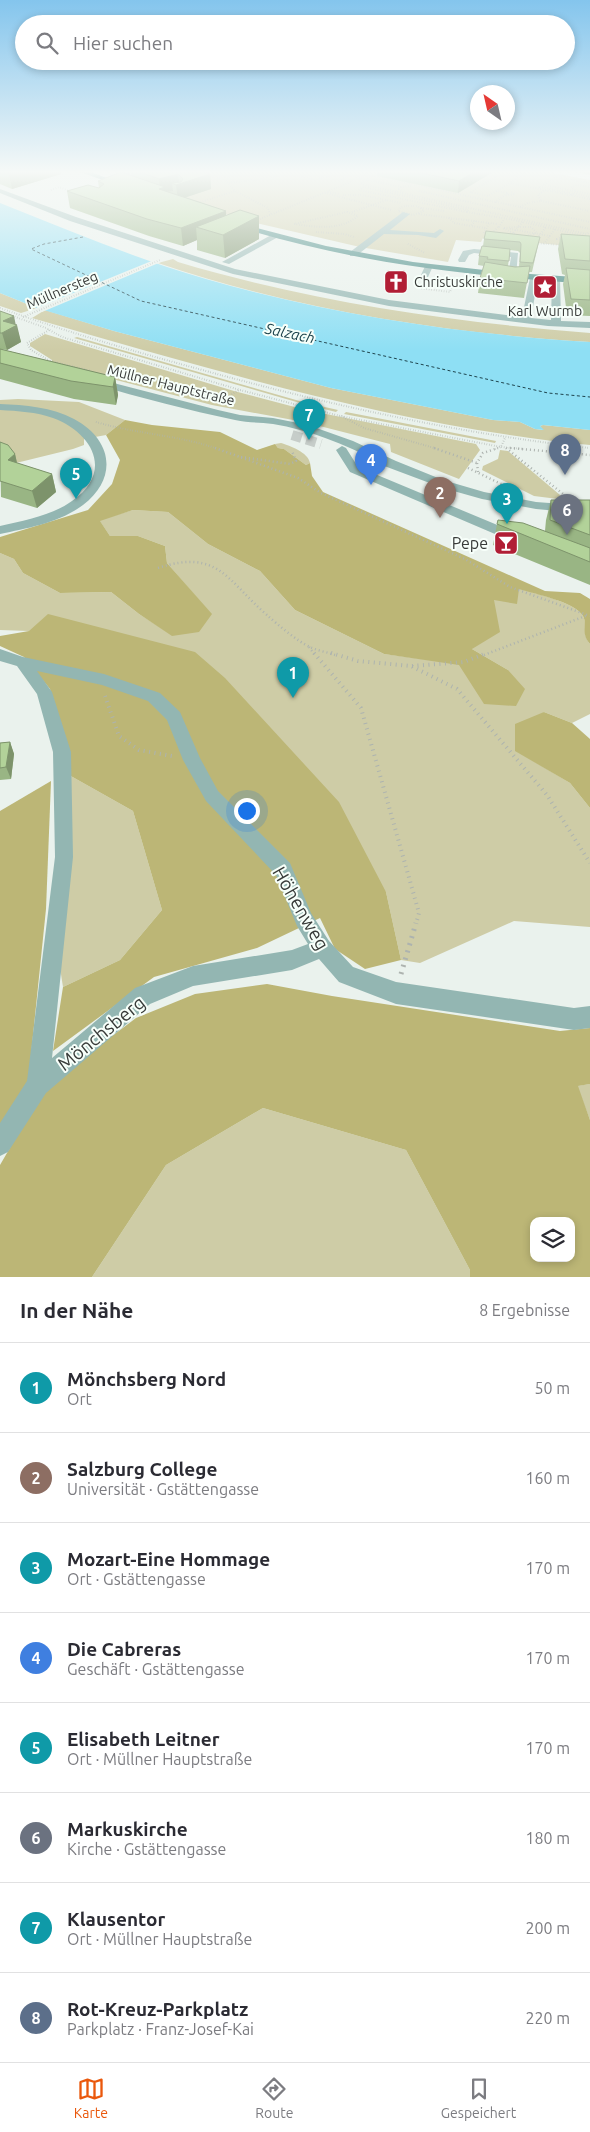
<!DOCTYPE html>
<html lang="de">
<head>
<meta charset="utf-8">
<style>
	body { margin:0; font-family:Ubuntu,sans-serif; background:#f7f7f7; color:#2b2b33 }
	.controls { position:absolute; right:15px; bottom:15px; display:grid; overflow:hidden; border-radius:10px; box-shadow:0 2px 8px #0003 }
	.controls button { width:45px; height:45px; display:grid; place-items:center; padding:0; border:0; border-bottom:1px solid #e1e1e2; background:#fff; color:#2b2b33; font:25px sans-serif }
	.compass { position:absolute; left:470px; top:85px; width:45px; height:45px; border-radius:50%; background:#fff; box-shadow:0 2px 8px #0003; rotate:326deg }
	.you { position:absolute; left:246px; top:810px; width:18px; height:18px; margin:-12px; border:4px solid #fff; border-radius:50%; background:#1a73e8; box-shadow:0 0 0 8px #1a73e833 }
	.badge { display:grid; place-items:center; width:32px; height:32px; border-radius:50%; background:#ea580c; color:#fff; font-size:16px; font-weight:700 }
	.pin { position:absolute; translate:-50% -41px; filter:drop-shadow(0 1px 2px #0008) }
	.pin::after { content:''; position:absolute; top:26px; width:18px; height:15px; background:inherit; clip-path:polygon(0 0,100% 0,50% 100%) }
	.list { margin:0; padding:0; list-style:none }
	h2 { display:flex; justify-content:space-between; align-items:center; height:65px; margin:0; padding:0 20px; font-size:21px }
	h2 small { font-size:16px; font-weight:400; color:#7c7c81 }
	.list li { display:grid; grid-template-columns:32px 1fr auto; gap:15px; align-items:center; box-sizing:border-box; height:90px; padding:0 20px; border-top:1px solid #e1e1e2 }
	.list b { display:block; font-size:19px; white-space:nowrap }
	.list p { margin:0; font-size:16px; white-space:nowrap; color:#7c7c81 }
	.list em { font-size:16px; font-style:normal; color:#7c7c81 }
	.icon { flex:none; width:28px; height:28px; fill:none; stroke:currentColor; stroke-width:2; stroke-linecap:round; stroke-linejoin:round }
	.map { position:relative; flex:none; width:590px; height:1277px; overflow:hidden }
	.search { position:absolute; background:#fff; box-shadow:0 2px 8px #0003; left:15px; right:15px; top:15px; height:55px; display:flex; align-items:center; gap:12px; box-sizing:border-box; padding:0 18px; border-radius:28px; color:#7c7c81; font-size:19px }
	.sheet { height:785px; background:#fff }
	nav { display:flex; justify-content:space-around; align-items:center; box-sizing:border-box; height:70px; border-top:1px solid #e1e1e2; background:#fff; font-size:14px; color:#7c7c81 }
	nav a { display:grid; justify-items:center; gap:2px }
	nav .on { color:#ea580c }
	.map>svg:first-child { display:block }
</style>
</head>
<body>
<div class="map">
<svg width="590" height="1277" viewBox="0 0 590 1277">
	<rect width="100%" height="100%" fill="#eaf2ed"/>
	<g fill="#cecca6">
		<polygon points="211,172 548,172 590,180 590,248 483,238 481,242 456,240 448,262 360,247 252,222 178,199 211,188 200,175"/>
		<path d="M 173,259 L 178,262 C 312,302 451,322 590,333 L 590,342 C 444,333 297,310 158,263 Z"/>
		<polygon points="0,293 37,308 21,313 0,306"/>
		<path d="M 45,310 L 114,331 L 331,388 L 493,420 L 520,422 L 535,429 L 543,430 L 540,426 L 543,425 L 590,430 L 590,445 C 399,426 216,371 32,318 Z"/>
		<polygon points="45,334 234,391 306,410 476,444 480,450 459,479 391,452 390,444 304,422 212,405 51,363 52,360 30,346 30,343"/>
		<polygon points="77,337 303,402 338,410 336,412 300,403 74,338"/>
		<polygon points="18,399 79,402 125,420 106,435 84,439 84,445 73,449 16,463 0,460 0,400"/>
		<polygon points="346,412 496,441 495,443 344,414"/>
		<path d="M 281,443 C 290,446 308,452 310,463 L 306,465 L 284,449 L 278,448 L 275,444 Z"/>
		<polygon points="500,450 508,451 560,495 574,501 534,496 482,470 483,466 498,459"/>
		<path d="M 133,510 L 168,512 L 208,544 L 260,571 L 295,610 L 384,654 L 508,670 L 472,649 L 493,600 L 519,588 C 535,594 575,602 583,616 C 588,625 581,633 590,644 L 590,714 L 572,723 L 544,712 L 515,750 L 570,783 L 590,808 L 590,927 L 514,921 L 420,963 L 401,960 L 386,892 L 29,631 L 0,630 L 0,553 L 14,559 L 23,573 L 60,593 L 111,592 L 139,614 L 172,635 L 211,614 L 167,563 L 165,546 L 138,536 L 110,536 L 99,520 Z"/>
		<polygon points="69,775 133,811 162,910 120,960 63,987 60,968"/>
		<polygon points="590,1084 590,1120 577,1086"/>
		<polygon points="263,1108 406,1150 470,1270 470,1277 92,1277 166,1165"/>
	</g>
	<g fill="#bcb676" fill-rule="evenodd">
		<path d="M 125,420 L 152,425 L 220,432 L 257,450 L 275,444 L 278,448 L 284,449 L 306,465 L 310,463 L 312,476 L 323,492 L 545,591 L 580,593 L 590,599 L 590,644 C 580,633 588,625 583,616 C 575,602 535,594 519,589 L 517,604 L 494,600 L 500,632 L 472,649 L 508,670 L 525,689 L 516,706 L 484,704 L 459,665 L 384,654 L 295,610 L 260,571 L 208,544 L 168,512 L 133,510 L 100,521 L 110,536 L 138,536 L 165,546 L 167,563 L 212,614 L 199,632 L 172,636 L 139,614 L 111,592 L 60,593 L 23,573 L 14,559 L 0,553 L 0,537 L 88,510 L 112,484 L 120,460 L 106,435 Z"/>
		<polygon points="48,614 195,652 225,678 339,802 386,892 401,960 365,969 335,949 320,918 257,948 154,977 53,1051 63,987 120,960 162,910 133,811 69,775 50,689 24,657 0,646 0,636 29,631"/>
		<polygon points="544,712 572,723 590,739 590,808 570,783 515,751 515,724"/>
		<polygon points="51,781 46,909 28,1084 0,1128 0,811"/>
		<path d="M 267,984 L 332,996 L 560,1031 L 590,1028 L 590,1084 L 578,1086 L 590,1120 L 590,1277 L 470,1277 L 470,1270 L 406,1150 L 263,1108 L 166,1165 L 92,1277 L 0,1277 L 0,1165 L 46,1086 L 136,1018 L 195,994 ZM 534,1221 L 571,1221 L 571,1258 L 534,1258 Z"/>
	</g>
	<path fill="#8edff4" d="M 0,203 C 68,230 136,259 206,279 C 330,315 461,334 590,342 L 590,430 L 543,425 L 540,426 L 544,430 L 535,429 L 520,422 L 493,420 L 331,388 L 114,331 L 37,308 L 0,293 Z"/>
	<polygon fill="#eaf2ed" points="154,260 161,262 42,312 34,309"/>
	<g fill="none" stroke-linecap="round" stroke-linejoin="round">
		<polyline stroke="#1e444d" stroke-width="1" stroke-dasharray="3 2.5" stroke-linecap="butt" points="83,237 44,244 31,249 141,301 548,393 590,397"/>
		<polyline stroke="#c6cdc9" stroke-width="10" stroke-dasharray="10 5" stroke-linecap="butt" points="292,435 321,444"/>
		<g stroke="#adb3af" stroke-width="2" stroke-dasharray="0.5 2" stroke-linecap="butt">
			<polyline points="232,172 226,181 235,191 268,208 270,214"/>
			<path d="M 293,172 C 308,183 323,180 339,172"/>
			<polyline points="308,172 326,176"/>
			<polyline points="375,176 495,202 508,193 496,191"/>
			<polyline points="207,178 226,178"/>
			<polyline points="359,178 401,187 412,186"/>
			<polyline points="339,181 354,172"/>
			<polyline points="511,182 526,172"/>
			<polyline points="229,183 275,177 282,172"/>
			<polyline points="361,183 380,172"/>
			<polyline points="361,184 587,234 590,232"/>
			<polyline points="543,185 590,194"/>
			<polygon points="363,187 468,210 467,212 359,190"/>
			<polyline points="401,187 399,189 403,192"/>
			<polyline points="51,190 59,187 72,192"/>
			<polyline points="575,190 571,187 578,185 590,187"/>
			<polyline points="419,191 590,229"/>
			<polyline points="328,192 340,194"/>
			<polyline points="470,192 488,196 510,183 590,199"/>
			<polyline points="471,192 503,172"/>
			<polyline points="325,193 391,210"/>
			<polyline points="574,193 590,197"/>
			<polyline points="343,195 362,195 401,203"/>
			<polyline points="506,195 515,194 511,192"/>
			<polyline points="571,195 574,194 540,187 555,177 590,183"/>
			<polyline points="541,201 590,211"/>
			<polyline points="496,202 520,207 528,203 541,201 538,195 545,190"/>
			<polyline points="198,203 235,191"/>
			<polygon points="406,206 417,206 424,211 413,215 398,211 401,207"/>
			<polyline points="520,207 590,222"/>
			<polyline points="421,208 445,211"/>
			<path d="M 347,212 L 358,216 C 340,231 316,227 294,224 Z"/>
			<polyline points="352,212 387,200"/>
			<polyline points="467,212 514,220 585,236"/>
			<polyline points="419,214 497,224"/>
			<polyline points="449,218 454,223 471,226"/>
			<polyline points="260,219 348,183 367,172"/>
			<polyline points="475,221 471,226 486,228"/>
			<polyline points="499,227 504,219"/>
			<polygon points="518,227 531,227 537,233 521,237 513,233"/>
			<polyline points="510,229 550,236"/>
			<polyline points="316,232 344,234 354,237"/>
			<polyline points="484,233 489,223"/>
			<polyline points="497,235 494,231 498,227"/>
			<polyline points="510,237 513,233 503,228 518,227 523,222"/>
			<polyline points="536,240 546,227"/>
			<polyline points="562,240 557,239 563,235"/>
			<polyline points="536,243 562,245"/>
			<polyline points="408,244 425,253"/>
			<polyline points="544,244 555,229"/>
			<polyline points="419,288 450,292 454,281"/>
			<path d="M 0,308 C 64,331 129,350 195,368 C 325,404 455,433 590,448"/>
			<polyline points="10,315 46,328 62,337 240,390 340,416 501,447 524,449"/>
			<polyline points="23,317 160,260"/>
			<polyline points="49,330 27,343 31,350 50,361"/>
			<polyline points="50,361 91,371"/>
			<polyline points="207,396 229,396 239,390"/>
			<polyline points="341,416 364,428 438,449"/>
			<path d="M 96,422 C 136,434 179,435 218,449"/>
			<polyline points="495,449 501,447 505,438"/>
		</g>
		<g stroke="#adb3af" stroke-width="2.5" stroke-dasharray="1 3" stroke-linecap="butt">
			<polyline points="215,448 298,478 321,493 465,559 510,587 590,616"/>
			<polyline points="434,448 477,463"/>
			<polyline points="506,448 563,494"/>
			<polyline points="510,448 590,455"/>
			<polyline points="241,457 290,464 296,461 292,451"/>
			<polyline points="468,468 503,485"/>
			<polyline points="478,472 477,463 483,453 498,448"/>
			<path d="M 158,568 C 219,548 227,581 267,615 C 278,625 297,641 310,647 C 318,651 327,652 335,655"/>
			<polyline points="309,647 315,655"/>
			<polyline points="484,655 588,615"/>
		</g>
		<g stroke="#adb3af" stroke-width="4" stroke-dasharray="1 4.5" stroke-linecap="butt">
			<polyline points="314,653 361,708 419,913 416,924"/>
			<polyline points="331,653 358,661 411,666 457,689 547,795 590,863"/>
			<polyline points="412,666 464,662 487,653"/>
			<polyline points="105,696 119,736 139,750 172,756"/>
		</g>
		<polyline stroke="#adb3af" stroke-width="5" stroke-dasharray="2 5.5" stroke-linecap="butt" points="401,974 416,923"/>
		<g fill="#93b6b2" fill-rule="evenodd">
			<polygon points="123,172 133,172 111,182 106,181"/>
			<polygon points="0,189 76,217 235,269 389,300 522,317 530,278 534,275 538,278 531,318 551,320 552,279 556,276 560,279 561,321 590,322 590,328 548,326 389,306 233,274 70,221 0,193"/>
			<polygon points="403,212 410,214 390,230 434,233 440,229 444,231 436,238 418,235 384,234 356,256 350,256 350,252"/>
			<polygon points="273,234 280,236 229,264 222,262"/>
			<polygon points="474,249 518,253 516,276 512,279 508,276 511,257 474,253 469,255 465,262 459,262 458,260 463,251"/>
			<polygon points="426,264 433,266 428,277 425,278 421,275"/>
			<path d="M 98,379 L 218,410 L 240,415 L 273,418 L 308,425 L 353,441 L 396,461 L 443,480 L 484,492 L 536,502 L 590,506 L 590,514 L 536,509 L 482,499 L 443,488 L 379,464 L 377,461 C 345,444 309,430 273,424 C 260,422 248,423 235,420 C 188,410 141,398 94,384 L 93,382 L 94,380 Z"/>
			<path d="M 0,404 C 25,405 52,407 74,419 C 113,440 118,478 83,505 C 59,523 28,528 0,534 L 0,526 C 25,520 51,516 72,501 C 114,472 93,433 53,418 C 36,412 18,411 0,410 Z"/>
			<polygon points="342,446 346,448 358,467 519,534 521,537 514,541 509,540 350,472 336,450"/>
			<path d="M 0,649 L 23,657 L 104,674 L 160,693 L 180,712 L 200,758 L 218,791 L 290,863 L 311,913 L 329,941 L 353,967 L 396,982 L 574,1008 L 590,1006 L 590,1028 L 574,1030 L 396,1004 L 339,982 L 319,959 L 292,970 L 193,986 L 150,1004 L 46,1093 L 8,1152 L 0,1156 L 0,1123 L 27,1081 L 55,857 L 53,752 L 37,694 L 17,666 L 0,661 ZM 37,671 L 102,685 L 148,701 L 167,720 L 183,760 L 206,801 L 276,875 L 297,926 L 308,944 L 292,950 L 193,966 L 135,988 L 52,1058 L 73,857 L 71,752 L 52,692 Z"/>
		</g>
		<g fill="#3e857f" fill-rule="evenodd">
			<polygon points="80,172 91,172 125,185 120,186"/>
			<path d="M 238,223 L 326,246 L 413,262 L 502,272 L 590,278 L 590,284 C 469,276 354,263 238,227 Z"/>
		</g>
	</g>
	<g fill="#99b584" fill-rule="evenodd">
		<polygon points="0,172 60,172 61,174 12,189 0,184"/>
		<polygon points="130,172 209,172 208,173 210,174 211,189 185,197 226,211 226,215 259,216 259,239 225,258 197,250 197,240 183,246 149,236 70,208 67,191 99,188 98,181 131,176"/>
		<polygon points="377,172 493,172 458,193 377,176"/>
		<polygon points="576,172 590,172 590,175"/>
		<polygon points="561,234 590,236 590,316 567,315 563,284 565,275 562,274 558,249"/>
		<path d="M 540,237 L 532,272 L 529,272 L 524,298 L 478,293 L 480,278 L 484,266 L 478,265 L 479,256 L 483,246 L 484,239 ZM 510,250 L 518,251 L 520,253 L 519,267 L 508,266 Z"/>
		<polygon points="0,311 16,325 21,342 7,350 0,349"/>
		<polygon points="0,349 115,377 118,395 116,405 74,399 0,379"/>
		<polygon points="0,442 15,454 17,463 52,474 56,492 37,508 1,497"/>
		<polygon points="551,500 590,500 590,585 493,545 497,524 545,531 546,520"/>
		<polygon points="10,742 14,754 11,779 0,780 0,743"/>
	</g>
	<g fill="#7d936b">
		<polygon points="11,172 60,172 61,174 12,189 9,173"/>
		<polygon points="193,172 209,172 204,176 210,174 211,189 178,200 176,185 172,183 173,191 166,192 161,205 159,179 178,174 179,184"/>
		<polygon points="474,172 493,172 458,193 459,181"/>
		<polygon points="226,211 227,228 196,227 197,240 183,246 181,228"/>
		<polygon points="259,216 259,239 225,258 223,235"/>
		<polygon points="14,316 16,326 17,325 21,342 7,350 2,333 3,321"/>
		<polygon points="115,377 118,395 116,405 113,387"/>
		<polygon points="15,454 19,472 8,460"/>
		<polygon points="52,474 56,492 37,508 32,491"/>
		<polygon points="10,742 14,754 11,779 6,767"/>
	</g>
	<g fill="#b2d299" stroke="#7d936b">
		<polygon points="121,172 165,187 159,189 226,211 181,228 147,219 67,191 88,185 99,188 104,184 98,181"/>
		<polygon points="140,172 205,172 210,174 176,185 172,183 181,182 183,179 178,174 159,179"/>
		<polygon points="417,172 474,172 459,181"/>
		<polygon points="240,210 259,216 223,235 196,227"/>
		<polygon points="486,231 540,237 533,263 520,262 521,244 520,242 484,239"/>
		<polygon points="561,234 590,236 590,261 565,259"/>
		<polygon points="482,246 510,249 509,261 487,259 488,257 479,256"/>
		<polygon points="485,262 515,267 530,266 527,283 480,278"/>
		<polygon points="566,268 590,270 590,300 571,299"/>
		<polygon points="0,311 14,316 3,321 17,325 2,333 0,333"/>
		<polygon points="0,349 115,377 113,387 71,381 0,363"/>
		<polygon points="0,442 8,445 15,454 8,460 52,474 32,491 0,481"/>
		<polygon points="551,500 590,500 590,535 550,520"/>
		<polygon points="498,520 523,523 590,548 590,562 497,524"/>
		<polygon points="10,742 6,767 0,768 0,743"/>
	</g>
	<linearGradient id="sky" x2="0" y2="1"><stop stop-color="#84c5ed"/><stop offset="0.49" stop-color="#f6f9f7"/><stop offset="1" stop-color="#f6f9f7" stop-opacity="0"/></linearGradient>
	<rect width="590" height="351" fill="url(#sky)"/>
	<defs>
		<symbol id="church-square" viewBox="-11 -11 22 22"><rect x="-9" y="-9" width="18" height="18" rx="4" fill="#b11e35" stroke="#f7fffa"/><path d="M-1.2-6h2.4v3.5h3.3v2.4h-3.3V6h-2.4V-.1h-3.3v-2.4h3.3Z" fill="#fff"/></symbol>
		<symbol id="sight-square" viewBox="-11 -11 22 22"><rect x="-9" y="-9" width="18" height="18" rx="4" fill="#b11e35" stroke="#f7fffa"/><path d="M0-6L1.8-2.2L6-1.7L2.9 1.2L3.7 5.4L0 3.3L-3.7 5.4L-2.9 1.2L-6-1.7L-1.8-2.2Z" fill="#fff"/></symbol>
		<symbol id="bar-square" viewBox="-11 -11 22 22"><rect x="-9" y="-9" width="18" height="18" rx="4" fill="#b11e35" stroke="#f7fffa"/><path d="M-6-5H6L.8 .8V4.5H3.5V6h-7V4.5H-.8V.8Z" fill="#fff"/></symbol>
	</defs>
	<g fill-rule="evenodd">
		<use href="#church-square" x="382" y="268" width="28" height="28"/>
		<use href="#sight-square" x="531" y="273" width="28" height="28"/>
		<use href="#bar-square" x="492" y="529" width="28" height="28"/>
	</g>
	<g text-anchor="middle" dominant-baseline="central" stroke-width="4" stroke-linejoin="round" paint-order="stroke">
		<g font-size="14" fill="#383b39" stroke="#f7fffa" text-anchor="start">
			<text x="414" y="282">Christuskirche</text>
			<text x="545" y="311" text-anchor="middle">Karl Wurmb</text>
		</g>
		<g font-size="14" fill="#383b39" stroke="#f7fffa">
			<text transform="translate(62 290) rotate(-23)">Müllnersteg</text>
			<text transform="translate(171 385) rotate(14)">Müllner Hauptstraße</text>
		</g>
		<g font-size="15" font-style="italic" fill="#1e444d" stroke="#f7fffa">
			<text transform="translate(290 333) rotate(12)">Salzach</text>
		</g>
		<g font-size="16" fill="#383b39" stroke="#f7fffa" text-anchor="end">
			<text x="488" y="543">Pepe</text>
		</g>
		<g font-size="19" fill="#383b39" stroke="#f7fffa">
			<text transform="translate(301 908) rotate(60)">Höhenweg</text>
			<text transform="translate(101 1033) rotate(-39)">Mönchsberg</text>
		</g>
	</g>
</svg>
<div class="controls">
<button><svg class="icon" aria-label="layers" viewBox="0 0 24 24"><path d="M12 4l9 5-9 5-9-5zM3 14l9 5 9-5"/></svg></button>
</div>
<svg class="compass" viewBox="-18 -18 36 36"><path d="M0-13l5 13h-10z" fill="#e53935"/><path d="M0 13l5-13h-10z" fill="#7c7c81"/></svg>
<div class="you"></div>
<div class="pin badge" style="left:293px;top:698px;background:#0f9aa8">1</div>
<div class="pin badge" style="left:440px;top:518px;background:#8d6e63">2</div>
<div class="pin badge" style="left:507px;top:524px;background:#0f9aa8">3</div>
<div class="pin badge" style="left:371px;top:485px;background:#3f7fe0">4</div>
<div class="pin badge" style="left:76px;top:499px;background:#0f9aa8">5</div>
<div class="pin badge" style="left:567px;top:535px;background:#6b7280">6</div>
<div class="pin badge" style="left:309px;top:440px;background:#0f9aa8">7</div>
<div class="pin badge" style="left:565px;top:475px;background:#5c6f8a">8</div>
<div class="search"><svg class="icon" aria-label="search" viewBox="0 0 24 24"><circle cx="10" cy="10" r="6"/><path d="M15 15l6 6"/></svg>Hier suchen</div>
</div>
<section class="sheet">
<h2>In der Nähe<small>8 Ergebnisse</small></h2>
<ul class="list">
<li><span class="badge" style="background:#0f9aa8">1</span><div><b>Mönchsberg Nord</b><p>Ort</p></div><em>50 m</em></li>
<li><span class="badge" style="background:#8d6e63">2</span><div><b>Salzburg College</b><p>Universität · Gstättengasse</p></div><em>160 m</em></li>
<li><span class="badge" style="background:#0f9aa8">3</span><div><b>Mozart-Eine Hommage</b><p>Ort · Gstättengasse</p></div><em>170 m</em></li>
<li><span class="badge" style="background:#3f7fe0">4</span><div><b>Die Cabreras</b><p>Geschäft · Gstättengasse</p></div><em>170 m</em></li>
<li><span class="badge" style="background:#0f9aa8">5</span><div><b>Elisabeth Leitner</b><p>Ort · Müllner Hauptstraße</p></div><em>170 m</em></li>
<li><span class="badge" style="background:#6b7280">6</span><div><b>Markuskirche</b><p>Kirche · Gstättengasse</p></div><em>180 m</em></li>
<li><span class="badge" style="background:#0f9aa8">7</span><div><b>Klausentor</b><p>Ort · Müllner Hauptstraße</p></div><em>200 m</em></li>
<li><span class="badge" style="background:#5c6f8a">8</span><div><b>Rot-Kreuz-Parkplatz</b><p>Parkplatz · Franz-Josef-Kai</p></div><em>220 m</em></li>
</ul>
</section>
<nav>
<a class="on"><svg class="icon" aria-label="map" viewBox="0 0 24 24"><path d="M3 6l6-2 6 2 6-2v14l-6 2-6-2-6 2zM9 4v14M15 6v14"/></svg>Karte</a>
<a><svg class="icon" aria-label="directions" viewBox="0 0 24 24"><path d="M12 3l9 9-9 9-9-9zM9 14v-3h6M13 9l2 2-2 2"/></svg>Route</a>
<a><svg class="icon" aria-label="saved" viewBox="0 0 24 24"><path d="M7 4h10v16l-5-4-5 4z"/></svg>Gespeichert</a>
</nav>
</body>
</html>
